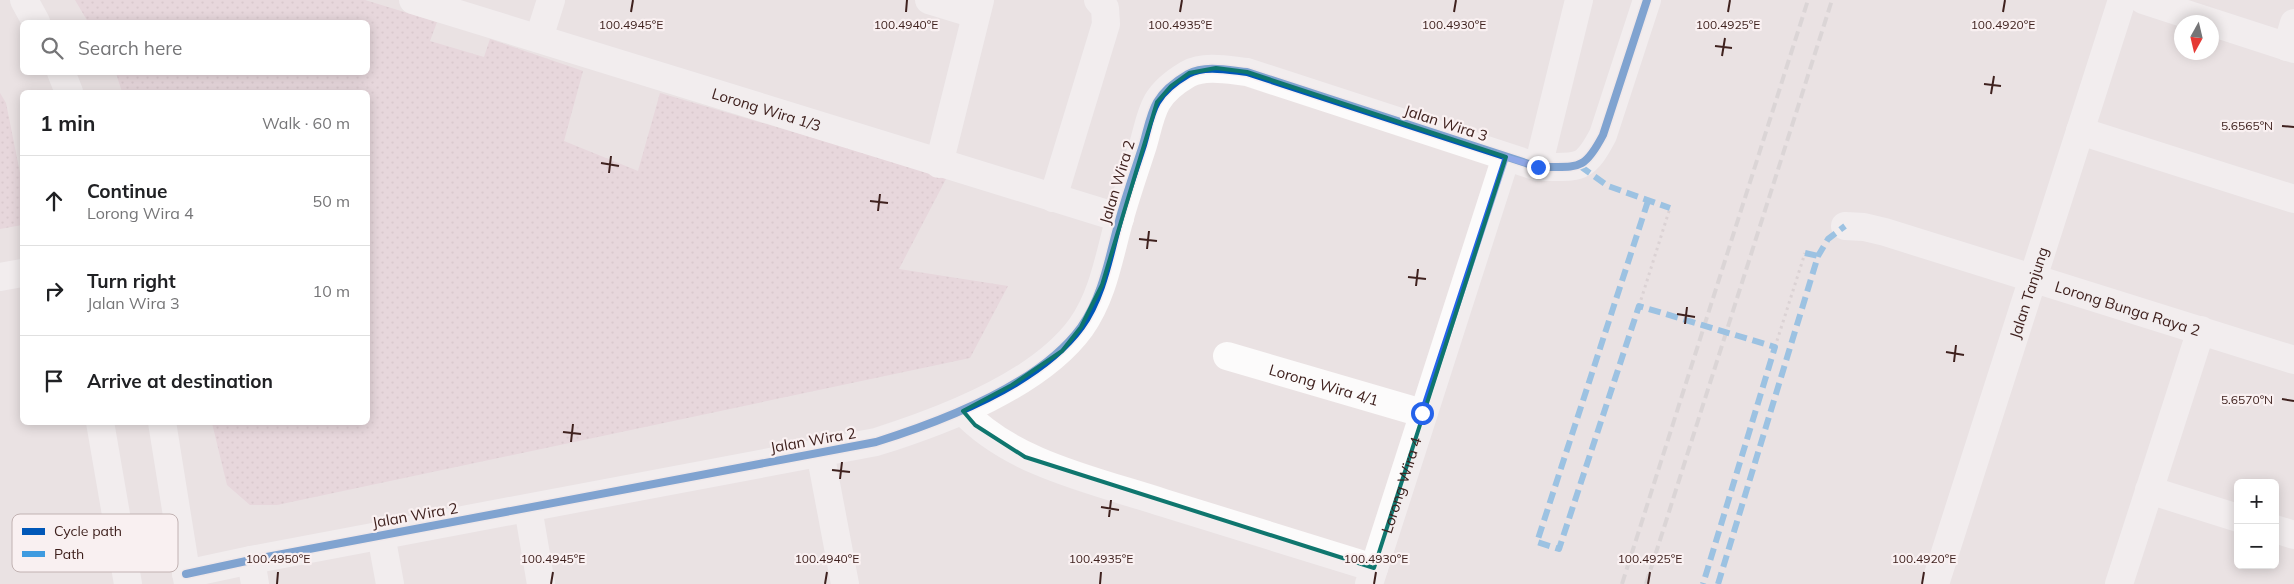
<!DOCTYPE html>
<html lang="en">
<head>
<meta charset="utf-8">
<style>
	body { margin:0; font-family:Mulish,sans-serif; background:#f6f6f6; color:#202124 }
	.controls { position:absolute; right:15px; bottom:15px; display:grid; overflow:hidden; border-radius:8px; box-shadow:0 2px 12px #0003 }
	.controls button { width:45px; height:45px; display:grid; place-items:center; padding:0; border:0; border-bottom:1px solid #e0e0e0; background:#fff; color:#202124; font:25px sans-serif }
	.compass { position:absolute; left:2174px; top:15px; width:45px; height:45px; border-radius:50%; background:#fff; box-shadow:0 2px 12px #0003; rotate:188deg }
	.stop { position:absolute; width:15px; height:15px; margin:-11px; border:4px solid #2563eb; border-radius:50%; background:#fff }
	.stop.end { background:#2563eb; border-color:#fff; box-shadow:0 1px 5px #0008 }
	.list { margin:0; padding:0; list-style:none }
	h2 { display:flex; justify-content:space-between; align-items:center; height:65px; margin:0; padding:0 20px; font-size:21px }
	h2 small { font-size:16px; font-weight:400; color:#757577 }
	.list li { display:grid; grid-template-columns:32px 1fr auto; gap:15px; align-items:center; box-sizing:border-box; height:90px; padding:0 20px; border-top:1px solid #e0e0e0 }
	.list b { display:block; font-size:19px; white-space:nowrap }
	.list p { margin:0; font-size:16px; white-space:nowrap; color:#757577 }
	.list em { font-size:16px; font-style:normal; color:#757577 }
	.icon { flex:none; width:28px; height:28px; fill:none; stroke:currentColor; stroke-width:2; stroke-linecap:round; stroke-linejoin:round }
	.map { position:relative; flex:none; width:2294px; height:584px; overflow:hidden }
	.search { position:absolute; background:#fff; box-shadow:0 2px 12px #0003; left:20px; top:20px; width:350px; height:55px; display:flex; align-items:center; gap:12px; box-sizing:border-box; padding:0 18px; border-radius:8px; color:#757577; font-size:19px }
	.panel { position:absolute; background:#fff; box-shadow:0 2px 12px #0003; left:20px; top:90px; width:350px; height:335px; border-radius:8px }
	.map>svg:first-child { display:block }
</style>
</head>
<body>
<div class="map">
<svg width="2294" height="584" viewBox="0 0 2294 584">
	<defs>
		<pattern id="grass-dots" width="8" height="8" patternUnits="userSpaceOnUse" patternTransform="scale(1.25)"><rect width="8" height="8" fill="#e5c9d2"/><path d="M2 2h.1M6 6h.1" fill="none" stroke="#c6acb4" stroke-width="1.8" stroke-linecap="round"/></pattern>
	</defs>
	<rect width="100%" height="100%" fill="#eae2e3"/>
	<g fill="url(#grass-dots)">
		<polygon points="75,0 365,0 437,22 430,41 484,57 490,39 583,71 564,141 638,171 660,93 947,177 899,269 1008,286 970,358 277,505 250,505 227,485 212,423 368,422 368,92 122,92 116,73 368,72 368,22 88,22"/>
		<polygon points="0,93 6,103 22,183 22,225 0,229"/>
	</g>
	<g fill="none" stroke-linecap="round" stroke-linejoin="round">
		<g stroke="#cabfc0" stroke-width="3" stroke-dasharray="2.5 4" stroke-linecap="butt">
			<polyline points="1639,306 1670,208"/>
			<polyline points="1775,347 1805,253"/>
		</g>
		<g stroke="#fcfbfb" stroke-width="28">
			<polyline points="24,0 36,22"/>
			<path id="s1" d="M 413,0 L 1120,218"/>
			<polyline points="929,0 975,14"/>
			<polyline points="2143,0 2294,49"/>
			<polyline points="539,38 551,0"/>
			<polyline points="2287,47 2294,23"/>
			<polyline points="61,72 69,92"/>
			<polyline points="2080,131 2294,199"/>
			<polyline points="939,164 980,0"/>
			<polyline points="1538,167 1579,0"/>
			<polyline points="1053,198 1106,24 1105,8 1098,0"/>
			<path id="s2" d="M 1845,226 L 1864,227 L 1885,232 L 2294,360"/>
			<polyline points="0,277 22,273"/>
			<path id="s3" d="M 1227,356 L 1422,413"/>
			<path d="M 963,411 C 1012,464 1097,481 1164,503 C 1234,525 1304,546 1374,568"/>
			<polyline points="100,422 128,584"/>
			<polyline points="162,422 188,584"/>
			<polyline points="820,452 845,584"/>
			<polyline points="2149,490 2238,518"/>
			<polyline points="528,508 541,584"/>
			<polyline points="2275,529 2294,535"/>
			<polyline points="381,535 390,584"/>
			<polyline points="251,560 255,584"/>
			<path d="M 186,574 L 251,560 L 876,442 C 943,421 1039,385 1081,327 C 1103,296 1109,257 1119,221 C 1126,195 1135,170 1143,145 C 1147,132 1150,114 1157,102 C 1164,90 1176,81 1188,74 C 1205,65 1228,70 1247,72 L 1538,167 C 1578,166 1583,173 1603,135 L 1647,0"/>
			<path id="s4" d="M 1369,584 L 1506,157"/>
			<path id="s5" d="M 1935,584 L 2122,0"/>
			<polyline points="2119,584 2201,330"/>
		</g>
		<g stroke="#cbc6c6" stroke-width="4" stroke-dasharray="10 5" stroke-linecap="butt">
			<polyline points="1622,584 1808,0"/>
			<polyline points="1646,584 1832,0"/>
		</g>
		<g stroke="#3f9be0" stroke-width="6" stroke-dasharray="12 6" stroke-linecap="butt">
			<polyline points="1580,166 1608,186 1670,208"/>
			<polyline points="1648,201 1537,542 1559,549 1639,306 1775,347 1703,584"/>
			<polyline points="1805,253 1818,256"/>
			<polyline points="1718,584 1818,256 1828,239 1845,226"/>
		</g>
		<defs>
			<path id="cycleway" d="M 186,574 L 251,560 L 876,442 C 943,421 1039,385 1081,327 C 1103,296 1109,257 1119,221 C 1126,195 1135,170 1143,145 C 1147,132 1150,114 1157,102 C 1164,90 1176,81 1188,74 C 1205,65 1228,70 1247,72 L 1538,167 C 1578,166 1583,173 1603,135 L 1647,0"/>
		</defs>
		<use href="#cycleway" stroke="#f9f0f1" stroke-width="11"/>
		<use href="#cycleway" stroke="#0057b8" stroke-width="8"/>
	</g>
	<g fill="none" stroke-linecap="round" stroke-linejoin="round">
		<polyline stroke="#2563eb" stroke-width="6" points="1422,413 1506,157 1538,167"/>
	</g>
	<path d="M0 0H2294V584H0ZM 1216,68 L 1247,72 L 1506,157 L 1374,568 L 1025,457 L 975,425 L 963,411 L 1012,385 L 1062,351 L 1081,327 L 1102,285 L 1157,102 L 1171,86 L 1189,73 Z" fill="#eae2e3" fill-opacity=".55" fill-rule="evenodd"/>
	<path fill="none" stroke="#0f766e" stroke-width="4" stroke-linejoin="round" d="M 1216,68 L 1247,72 L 1506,157 L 1374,568 L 1025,457 L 975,425 L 963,411 L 1012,385 L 1062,351 L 1081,327 L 1102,285 L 1157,102 L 1171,86 L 1189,73 Z"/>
	<path fill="none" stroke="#3f211e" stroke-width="2" d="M 631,12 L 633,0M 906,12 L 907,0M 1180,12 L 1182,0M 1454,12 L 1456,0M 1728,12 L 1730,0M 2003,12 L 2005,0M 1715,46 L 1732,48M 1722,56 L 1725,38M 1984,84 L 2001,86M 1991,94 L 1994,76M 2282,126 L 2294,127M 601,163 L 619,166M 609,173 L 611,156M 870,201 L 888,203M 878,211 L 880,194M 1139,239 L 1157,241M 1147,249 L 1149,231M 1408,277 L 1426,279M 1416,286 L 1418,269M 1677,314 L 1695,317M 1685,324 L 1687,307M 1946,352 L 1964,355M 1954,362 L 1956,345M 2282,399 L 2294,401M 563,432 L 581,434M 571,442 L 573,424M 832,470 L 850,472M 840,479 L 842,462M 1101,507 L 1119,510M 1109,517 L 1111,500M 277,584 L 278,572M 551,584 L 553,572M 825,584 L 827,572M 1100,584 L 1101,572M 1374,584 L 1376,572M 1648,584 L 1650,572M 1922,584 L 1924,572"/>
	<g text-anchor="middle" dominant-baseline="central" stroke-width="4.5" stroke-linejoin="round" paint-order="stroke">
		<g font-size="15" fill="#3f211e" stroke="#f9f0f1">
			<text stroke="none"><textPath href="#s1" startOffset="370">Lorong Wira 1/3</textPath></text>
			<text transform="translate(1446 123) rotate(18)">Jalan Wira 3</text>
			<text transform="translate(1117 182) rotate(-73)">Jalan Wira 2</text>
			<text stroke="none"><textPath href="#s5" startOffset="306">Jalan Tanjung</textPath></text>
			<text stroke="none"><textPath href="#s2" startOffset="295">Lorong Bunga Raya 2</textPath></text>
			<text stroke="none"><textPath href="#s3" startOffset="101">Lorong Wira 4/1</textPath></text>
			<text transform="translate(813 440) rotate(-10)">Jalan Wira 2</text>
			<text stroke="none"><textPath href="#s4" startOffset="104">Lorong Wira 4</textPath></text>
			<text transform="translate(415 515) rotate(-10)">Jalan Wira 2</text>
		</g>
	</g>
	<rect x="12" y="514" width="166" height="58" rx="8" fill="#f9f0f1" stroke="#c1b2b2" stroke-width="1"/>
	<rect x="22" y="528" width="23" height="7" fill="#0057b8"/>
	<rect x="22" y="551" width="23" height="6" fill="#3f9be0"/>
	<g font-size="14" fill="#3f211e">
		<text x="54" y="536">Cycle path</text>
		<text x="54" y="559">Path</text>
	</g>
	<g font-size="12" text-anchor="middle" fill="#3f211e" stroke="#f9f0f1" stroke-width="4.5" stroke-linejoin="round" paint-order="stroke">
		<text x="631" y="29">100.4945°E</text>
		<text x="906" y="29">100.4940°E</text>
		<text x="1180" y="29">100.4935°E</text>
		<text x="1454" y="29">100.4930°E</text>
		<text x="1728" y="29">100.4925°E</text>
		<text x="2003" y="29">100.4920°E</text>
		<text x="2247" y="130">5.6565°N</text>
		<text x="2247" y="404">5.6570°N</text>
		<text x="278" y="563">100.4950°E</text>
		<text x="553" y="563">100.4945°E</text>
		<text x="827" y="563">100.4940°E</text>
		<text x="1101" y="563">100.4935°E</text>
		<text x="1376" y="563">100.4930°E</text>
		<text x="1650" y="563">100.4925°E</text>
		<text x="1924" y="563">100.4920°E</text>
	</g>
</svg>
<div class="controls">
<button>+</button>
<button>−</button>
</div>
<svg class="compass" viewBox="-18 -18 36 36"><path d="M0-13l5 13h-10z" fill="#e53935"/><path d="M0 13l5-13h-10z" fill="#757577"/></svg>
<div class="stop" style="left:1422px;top:413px"></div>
<div class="stop end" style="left:1538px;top:167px"></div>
<div class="search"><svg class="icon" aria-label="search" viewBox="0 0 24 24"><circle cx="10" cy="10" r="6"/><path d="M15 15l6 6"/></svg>Search here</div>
<section class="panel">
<h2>1 min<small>Walk · 60 m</small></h2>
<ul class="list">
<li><svg class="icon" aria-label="ahead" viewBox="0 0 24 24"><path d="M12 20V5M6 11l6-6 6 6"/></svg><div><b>Continue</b><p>Lorong Wira 4</p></div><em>50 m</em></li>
<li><svg class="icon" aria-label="right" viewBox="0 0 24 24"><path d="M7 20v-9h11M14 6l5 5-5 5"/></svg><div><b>Turn right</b><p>Jalan Wira 3</p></div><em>10 m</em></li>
<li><svg class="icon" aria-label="arrive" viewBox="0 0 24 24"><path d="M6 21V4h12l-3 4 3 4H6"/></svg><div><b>Arrive at destination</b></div></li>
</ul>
</section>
</div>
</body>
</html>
